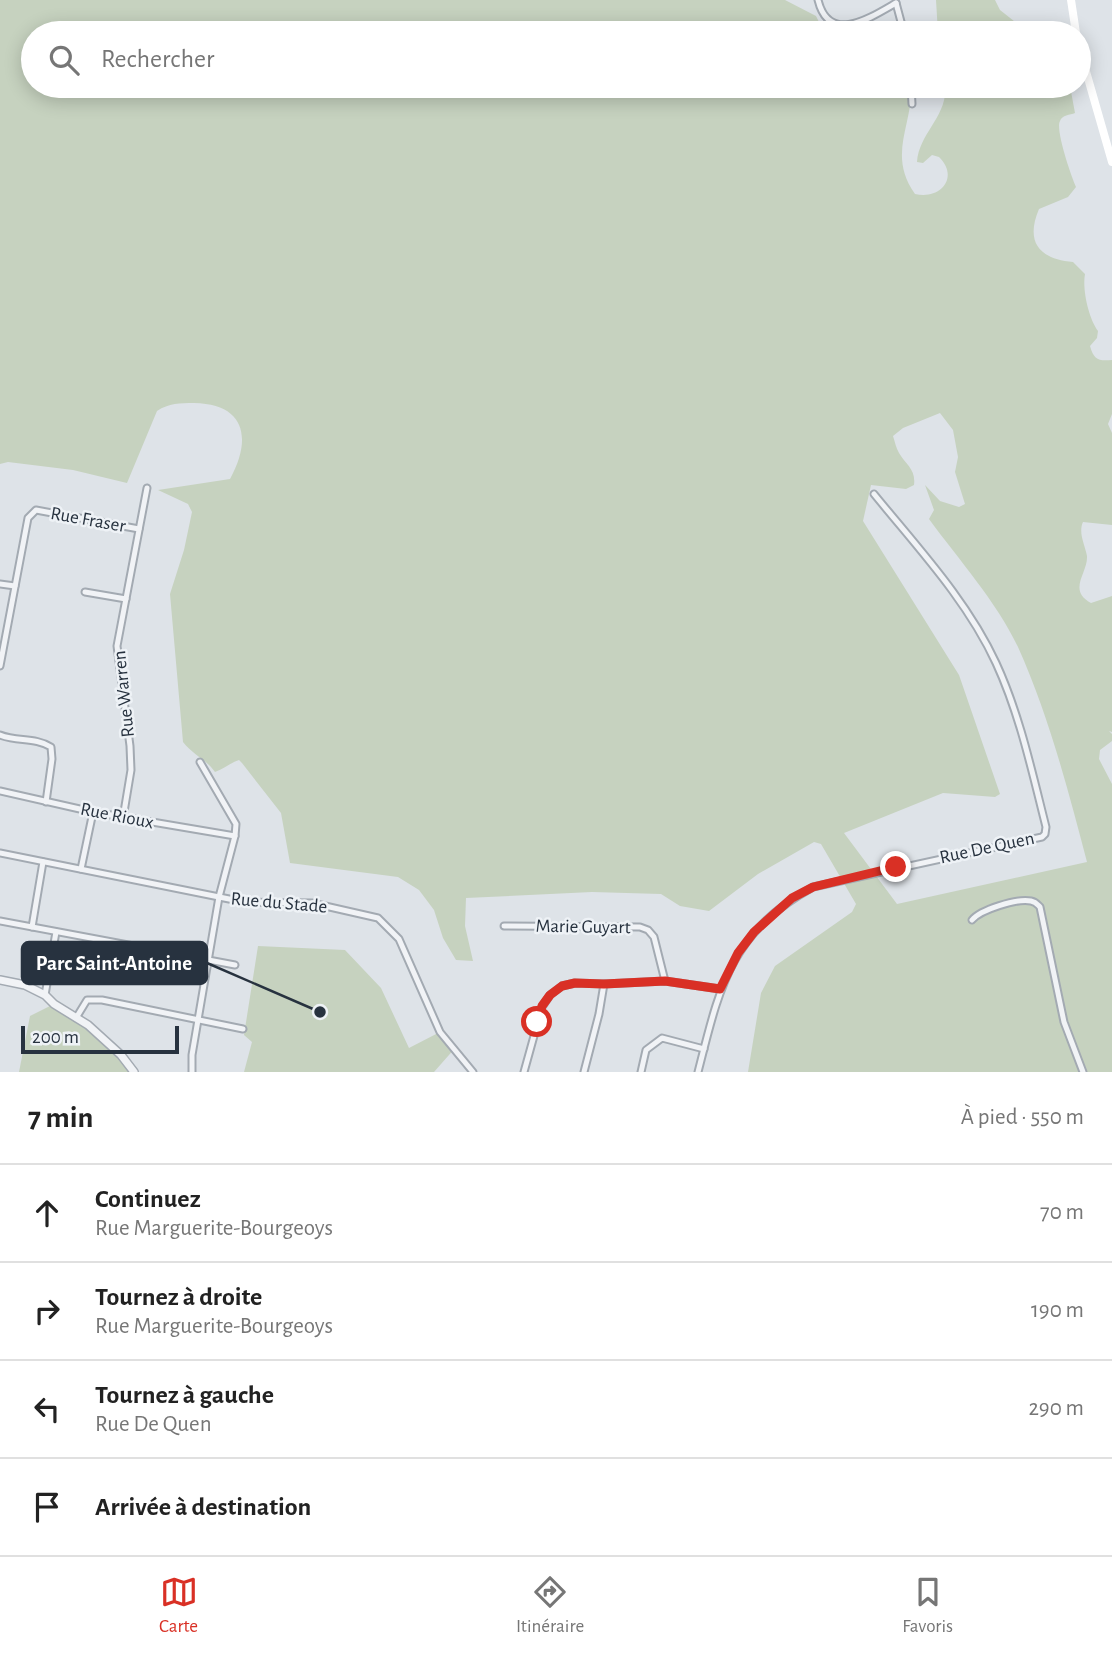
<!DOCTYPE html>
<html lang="fr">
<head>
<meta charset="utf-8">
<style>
	body { margin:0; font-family:"Alegreya Sans",sans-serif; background:#f2f2f2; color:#222 }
	.scale { position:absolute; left:21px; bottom:18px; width:158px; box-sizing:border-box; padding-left:7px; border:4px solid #27323f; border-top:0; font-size:19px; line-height:24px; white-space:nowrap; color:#27323f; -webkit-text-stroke:5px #eef2f6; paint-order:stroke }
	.stop { position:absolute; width:21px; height:21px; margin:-16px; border:5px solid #d93025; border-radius:50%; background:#fff }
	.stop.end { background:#d93025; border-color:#fff; box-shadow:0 2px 7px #0008 }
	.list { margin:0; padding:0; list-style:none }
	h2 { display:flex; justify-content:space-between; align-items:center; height:91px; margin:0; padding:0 28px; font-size:30px }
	h2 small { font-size:23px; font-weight:400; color:#767676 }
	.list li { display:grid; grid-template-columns:46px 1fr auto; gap:21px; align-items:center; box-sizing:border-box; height:98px; padding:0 28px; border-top:2px solid #e0e0e0 }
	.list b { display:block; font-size:26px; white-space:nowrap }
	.list p { margin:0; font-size:23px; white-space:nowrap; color:#767676 }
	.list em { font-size:23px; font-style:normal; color:#767676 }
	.icon { flex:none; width:38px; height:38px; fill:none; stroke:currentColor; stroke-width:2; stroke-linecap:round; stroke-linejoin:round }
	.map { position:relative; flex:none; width:1112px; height:1072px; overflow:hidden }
	.search { position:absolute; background:#fff; box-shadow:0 4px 18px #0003; left:21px; right:21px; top:21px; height:77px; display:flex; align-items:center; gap:18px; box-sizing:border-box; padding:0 24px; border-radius:38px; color:#767676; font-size:26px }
	.sheet { height:483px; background:#fff }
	nav { display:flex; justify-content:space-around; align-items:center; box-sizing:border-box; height:98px; border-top:2px solid #e0e0e0; background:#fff; font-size:19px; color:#767676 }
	nav a { display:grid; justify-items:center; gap:4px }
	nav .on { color:#d93025 }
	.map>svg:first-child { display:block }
</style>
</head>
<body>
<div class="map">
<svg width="1112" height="1072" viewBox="0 0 1112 1072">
	<rect width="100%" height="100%" fill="#dee3e8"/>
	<g fill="#c6d2bf" fill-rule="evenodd">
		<path d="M 0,0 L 785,0 L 816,16 L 822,28 L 832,33 L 33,33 L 33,86 L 911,86 C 913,126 887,154 915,194 C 942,200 959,176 939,157 L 932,155 L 923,163 L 917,162 C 919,133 948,116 945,86 L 1070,86 L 1075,113 C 1070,115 1062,115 1060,121 C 1055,129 1071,176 1076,187 L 1068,197 L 1039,209 C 1025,242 1039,259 1073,262 L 1085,274 C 1082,290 1089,319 1098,331 L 1097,338 L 1090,346 C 1094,360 1098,361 1112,360 L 1112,414 L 1108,424 L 1112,433 L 1112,525 L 1083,522 C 1078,533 1085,545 1087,556 C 1088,573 1067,590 1091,603 L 1112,596 L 1112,732 L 1109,731 L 1112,734 L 1112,741 L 1100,750 L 1099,759 L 1112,784 L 1112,1072 L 748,1072 L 761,993 L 775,966 L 852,912 L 856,904 L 821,844 L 814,842 L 758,874 L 709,911 L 680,906 L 661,894 L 592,892 L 466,898 L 465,926 L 473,961 L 456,960 L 443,938 L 434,910 L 419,890 L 398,877 L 290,863 L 281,813 L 242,763 L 239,760 C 230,763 224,769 215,772 C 206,759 193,755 183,742 L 170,594 L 184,550 L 192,512 L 188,504 L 158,490 L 230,479 C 252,439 246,404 194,403 C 180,403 169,403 157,411 L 127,483 L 73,470 L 8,462 L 0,464 ZM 940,413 L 953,430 L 958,457 L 955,472 L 965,504 L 959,507 L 940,501 L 925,485 L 934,510 L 929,519 C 959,560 996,601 1018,647 C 1049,716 1068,790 1087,862 L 897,904 L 844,833 L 943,793 L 995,797 L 1000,794 L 959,675 L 863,521 L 871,485 L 906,489 L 914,485 C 916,469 906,465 899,453 C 896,448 895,442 893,436 L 903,428 Z"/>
		<polygon points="936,0 995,0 1000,10 1029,33 938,33"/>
		<polygon points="258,946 345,950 381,988 409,1048 440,1032 456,1047 434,1072 244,1072 252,1042 244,1035"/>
		<polygon points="56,1003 121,1055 134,1072 19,1072 30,1016"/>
	</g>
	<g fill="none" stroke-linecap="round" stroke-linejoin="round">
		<defs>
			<g id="minor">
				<path d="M 818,0 C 829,45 870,18 896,3"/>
				<polyline points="896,3 904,33"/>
				<polyline points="911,86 912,104"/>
				<polyline points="0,584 15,586"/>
				<polyline points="85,592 126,599"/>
				<polyline points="0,666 28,518 36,510 139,529"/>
				<path d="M 0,735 C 17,742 35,737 51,747 L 52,759 L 46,802"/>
				<polyline points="0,791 93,812 235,836"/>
				<polyline points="123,818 131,770 130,746 117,646 147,488"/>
				<polyline points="0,853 244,902 312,903 378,918 399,939 440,1032 473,1072"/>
				<polyline points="81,869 93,812"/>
				<path d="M 972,920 C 980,910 1017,898 1031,901 C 1036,902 1037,904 1040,907 L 1064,1022 L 1083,1072"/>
				<polyline points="0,921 235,965"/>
				<polyline points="504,926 640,927 648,930 654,937 665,981"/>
				<polyline points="32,927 43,862"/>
				<polyline points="45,995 56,932"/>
				<polyline points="76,1018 87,1000 102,1000 243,1029"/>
				<polyline points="192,1072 192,1055 219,897 235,836 236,824 200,762"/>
				<polyline points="524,1072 542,1007 550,995 562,986 575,983 604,984 665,981 720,989"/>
				<polyline points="584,1072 599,1014 604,984"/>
				<polyline points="641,1072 646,1050 662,1038 704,1049"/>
				<path d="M 698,1072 C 720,986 730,933 813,887 L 1042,837 L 1045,834 L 1046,827 C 1032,772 1020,715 996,663 C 967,600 917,547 874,494"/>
			</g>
			<polyline id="tertiary" points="0,980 25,985 45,995 54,1004 88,1025 121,1055 134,1072"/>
		</defs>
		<use href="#minor" stroke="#a3aab2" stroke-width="9"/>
		<use href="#tertiary" stroke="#a3aab2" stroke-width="10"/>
		<use href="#minor" stroke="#f1f3f6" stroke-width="5"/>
		<use href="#tertiary" stroke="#f1f3f6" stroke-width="7"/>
		<g stroke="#fff" stroke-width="8">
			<polyline points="1071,0 1076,33"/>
			<polyline points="1079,47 1112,162"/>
		</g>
	</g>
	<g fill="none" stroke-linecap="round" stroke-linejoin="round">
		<polyline stroke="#d93025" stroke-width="9" points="537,1022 542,1006 550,995 562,986 575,983 604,984 665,981 720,989 738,953 754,932 792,898 813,887 896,867"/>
	</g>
	<g text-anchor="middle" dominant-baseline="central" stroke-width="5" stroke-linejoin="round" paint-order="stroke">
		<g font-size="19" fill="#27323f" stroke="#eef2f6">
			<text transform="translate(88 520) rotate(10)">Rue Fraser</text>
			<text transform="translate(124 694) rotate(-96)">Rue Warren</text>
			<text transform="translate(117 816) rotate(11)">Rue Rioux</text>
			<text transform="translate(987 848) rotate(-12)">Rue De Quen</text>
			<text transform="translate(279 903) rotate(5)">Rue du Stade</text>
			<text transform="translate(583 927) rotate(1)">Marie Guyart</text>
		</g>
	</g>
	<path fill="none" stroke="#27323f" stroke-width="2.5" d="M320 1012L207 963"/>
	<circle fill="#27323f" stroke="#eef2f6" stroke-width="2.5" cx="320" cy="1012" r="7"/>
	<rect fill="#27323f" stroke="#27323f" stroke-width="2.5" x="22" y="942" width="185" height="42" rx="7"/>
	<g font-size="21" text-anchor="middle" font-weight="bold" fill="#fff">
		<text x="114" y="970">Parc Saint-Antoine</text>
	</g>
</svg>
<div class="scale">200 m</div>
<div class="stop" style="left:537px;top:1022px"></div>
<div class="stop end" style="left:896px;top:867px"></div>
<div class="search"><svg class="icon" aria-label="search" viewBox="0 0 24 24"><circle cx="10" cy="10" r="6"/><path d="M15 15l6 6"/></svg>Rechercher</div>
</div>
<section class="sheet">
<h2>7 min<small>À pied · 550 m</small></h2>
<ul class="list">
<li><svg class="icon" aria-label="ahead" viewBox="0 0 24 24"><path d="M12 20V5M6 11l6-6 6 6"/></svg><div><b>Continuez</b><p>Rue Marguerite-Bourgeoys</p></div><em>70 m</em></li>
<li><svg class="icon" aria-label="right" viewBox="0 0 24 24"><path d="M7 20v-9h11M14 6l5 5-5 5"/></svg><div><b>Tournez à droite</b><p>Rue Marguerite-Bourgeoys</p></div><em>190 m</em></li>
<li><svg class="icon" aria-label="left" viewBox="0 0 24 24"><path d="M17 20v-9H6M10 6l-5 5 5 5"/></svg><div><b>Tournez à gauche</b><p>Rue De Quen</p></div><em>290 m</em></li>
<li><svg class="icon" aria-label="arrive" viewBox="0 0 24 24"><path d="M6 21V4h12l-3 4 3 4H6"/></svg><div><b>Arrivée à destination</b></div></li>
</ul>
</section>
<nav>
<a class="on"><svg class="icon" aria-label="map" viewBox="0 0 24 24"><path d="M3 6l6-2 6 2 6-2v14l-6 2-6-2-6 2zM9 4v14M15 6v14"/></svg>Carte</a>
<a><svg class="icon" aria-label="directions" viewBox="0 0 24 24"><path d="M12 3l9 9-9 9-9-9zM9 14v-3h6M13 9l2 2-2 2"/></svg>Itinéraire</a>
<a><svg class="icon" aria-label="saved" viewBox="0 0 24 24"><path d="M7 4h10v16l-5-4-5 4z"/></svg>Favoris</a>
</nav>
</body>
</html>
